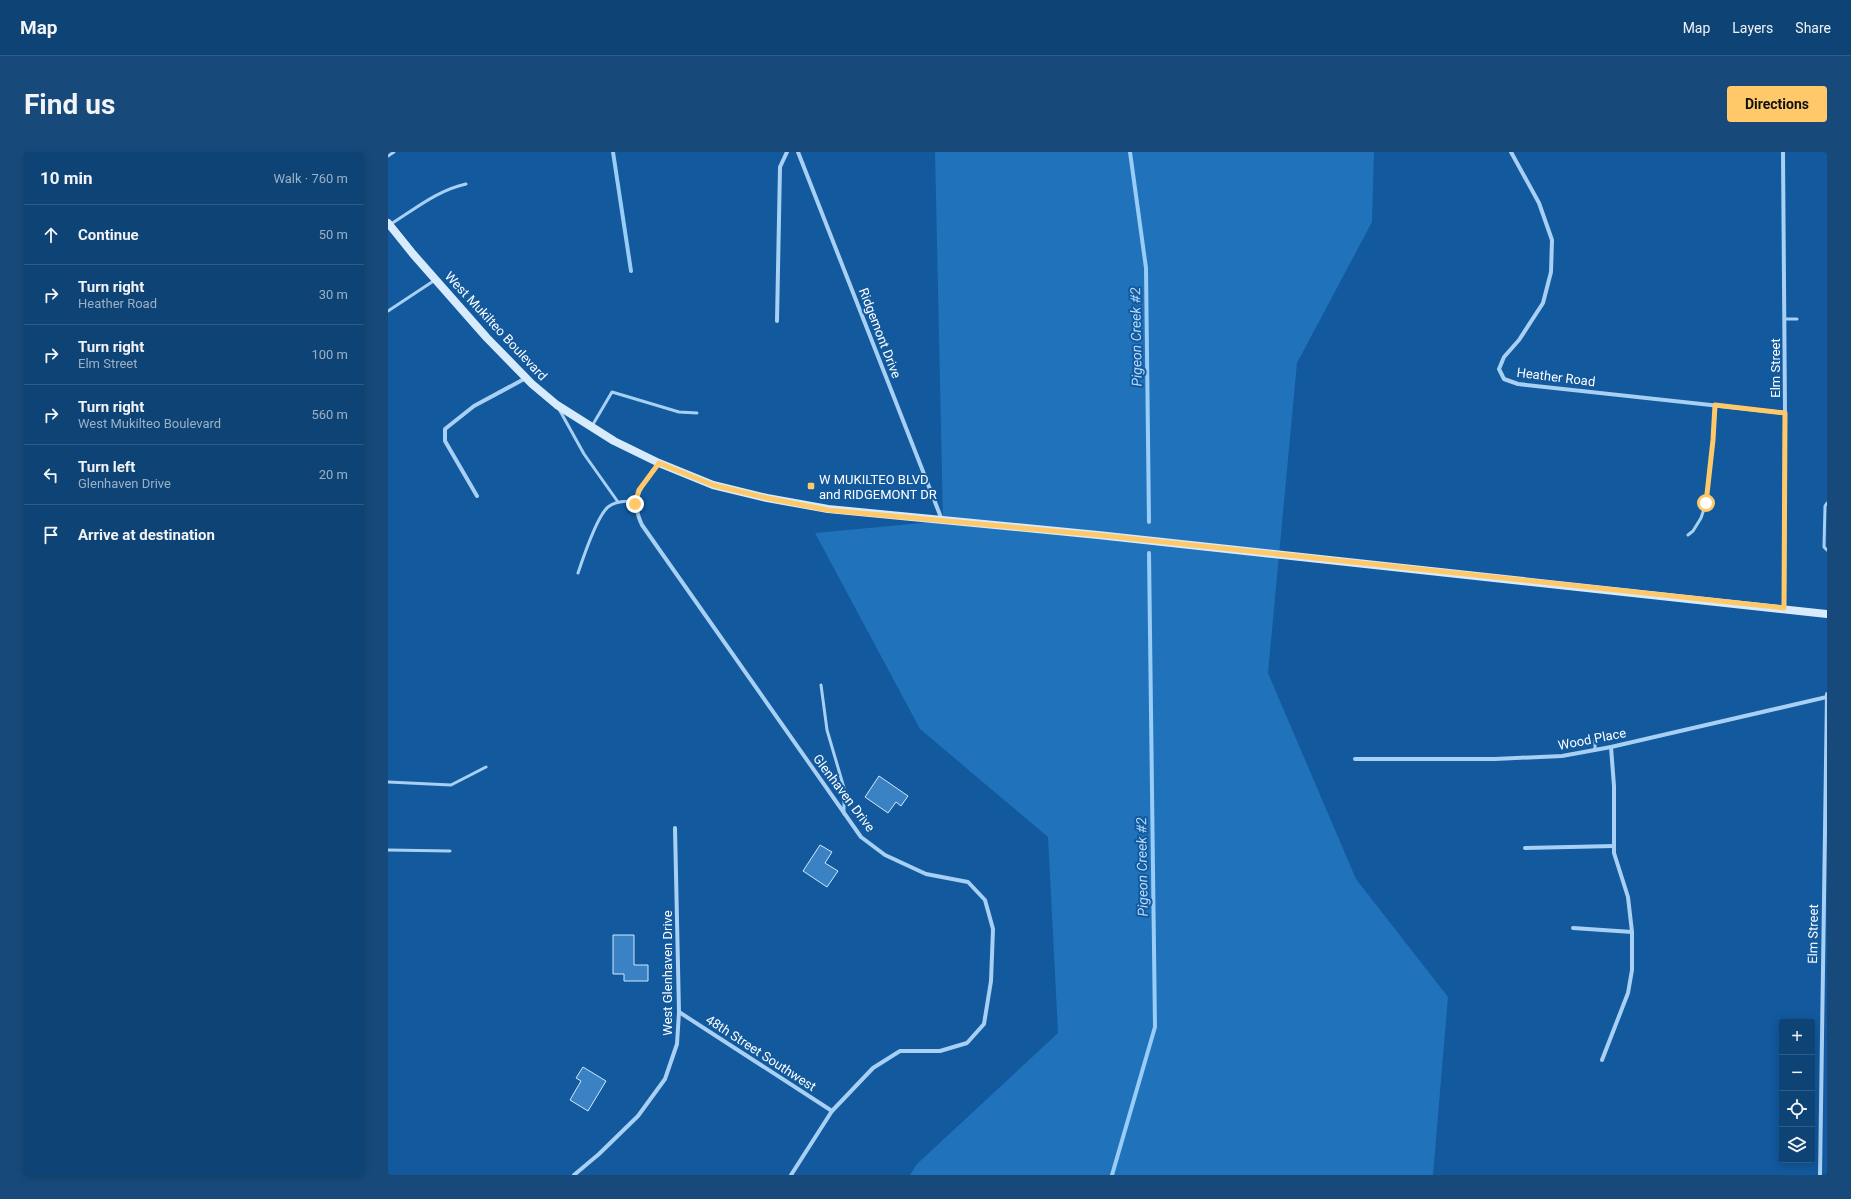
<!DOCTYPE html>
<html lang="en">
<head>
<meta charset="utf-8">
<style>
	body { margin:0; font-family:Roboto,sans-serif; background:#174a7b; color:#f1f3f6 }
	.controls { position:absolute; right:12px; bottom:12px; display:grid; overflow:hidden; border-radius:4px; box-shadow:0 2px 10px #0003 }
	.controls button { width:36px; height:36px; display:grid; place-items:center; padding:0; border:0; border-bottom:1px solid #2e5c88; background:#0e4376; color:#f1f3f6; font:20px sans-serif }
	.stop { position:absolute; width:12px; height:12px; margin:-9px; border:3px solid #ffc96a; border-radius:50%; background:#fff }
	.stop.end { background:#ffc96a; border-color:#fff; box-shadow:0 1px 4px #0008 }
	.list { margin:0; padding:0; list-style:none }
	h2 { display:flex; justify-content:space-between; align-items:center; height:52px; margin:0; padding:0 16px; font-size:17px }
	h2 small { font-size:13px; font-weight:400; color:#9bb0c5 }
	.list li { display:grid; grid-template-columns:26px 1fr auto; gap:12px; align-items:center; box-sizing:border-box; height:60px; padding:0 16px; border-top:1px solid #2e5c88 }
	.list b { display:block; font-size:15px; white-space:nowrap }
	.list p { margin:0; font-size:13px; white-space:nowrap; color:#9bb0c5 }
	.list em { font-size:13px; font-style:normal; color:#9bb0c5 }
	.icon { flex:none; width:22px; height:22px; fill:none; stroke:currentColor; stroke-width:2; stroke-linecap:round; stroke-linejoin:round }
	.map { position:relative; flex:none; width:1439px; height:1023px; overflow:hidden; border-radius:4px }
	header { display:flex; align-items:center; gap:24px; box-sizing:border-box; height:56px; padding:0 20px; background:#0e4376; border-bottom:1px solid #2e5c88 }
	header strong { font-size:19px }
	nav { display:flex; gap:22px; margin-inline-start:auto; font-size:14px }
	.intro { display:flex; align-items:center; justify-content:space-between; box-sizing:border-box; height:96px; padding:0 24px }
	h1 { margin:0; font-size:28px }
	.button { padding:10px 18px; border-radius:4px; background:#ffc96a; color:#111; font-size:14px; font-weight:700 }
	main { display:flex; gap:24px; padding:0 24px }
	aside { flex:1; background:#0e4376; border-radius:4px; box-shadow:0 2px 10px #0003 }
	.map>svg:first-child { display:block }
</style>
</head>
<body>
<header>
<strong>Map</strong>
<nav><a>Map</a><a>Layers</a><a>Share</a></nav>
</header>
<div class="intro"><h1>Find us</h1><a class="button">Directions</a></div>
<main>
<aside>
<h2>10 min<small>Walk · 760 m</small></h2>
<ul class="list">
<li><svg class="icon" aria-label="ahead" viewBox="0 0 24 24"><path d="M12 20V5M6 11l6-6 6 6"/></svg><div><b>Continue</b></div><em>50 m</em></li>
<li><svg class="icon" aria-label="right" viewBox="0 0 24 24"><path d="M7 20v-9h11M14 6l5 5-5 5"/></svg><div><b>Turn right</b><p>Heather Road</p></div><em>30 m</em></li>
<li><svg class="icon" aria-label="right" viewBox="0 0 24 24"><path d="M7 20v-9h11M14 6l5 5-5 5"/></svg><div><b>Turn right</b><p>Elm Street</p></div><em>100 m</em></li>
<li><svg class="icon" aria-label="right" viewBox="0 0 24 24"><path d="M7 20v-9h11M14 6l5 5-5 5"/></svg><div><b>Turn right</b><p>West Mukilteo Boulevard</p></div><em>560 m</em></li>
<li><svg class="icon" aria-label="left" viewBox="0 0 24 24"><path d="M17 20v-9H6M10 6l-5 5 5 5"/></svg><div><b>Turn left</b><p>Glenhaven Drive</p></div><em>20 m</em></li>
<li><svg class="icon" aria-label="arrive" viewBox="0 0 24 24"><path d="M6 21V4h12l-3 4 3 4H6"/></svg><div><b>Arrive at destination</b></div></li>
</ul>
</aside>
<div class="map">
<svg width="1439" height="1023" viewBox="0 0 1439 1023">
	<rect width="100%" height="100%" fill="#12599d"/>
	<polygon fill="#2072ba" points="547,0 986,0 984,70 909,211 880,521 968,727 1060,845 1045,1023 522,1023 529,1012 670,881 660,685 532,577 427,381 555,369"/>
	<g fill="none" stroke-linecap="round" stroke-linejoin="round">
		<g stroke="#99ccf7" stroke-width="4">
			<polyline points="225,0 243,119"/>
			<polyline points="742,0 758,116 761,370"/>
			<polyline points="724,1023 767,875 761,401"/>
		</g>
	</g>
	<g fill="#3b82c4" stroke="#d0e8fe">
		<polygon points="491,624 520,644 513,654 508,650 500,661 477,645"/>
		<polygon points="432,693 444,700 437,711 450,719 439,735 415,719"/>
		<polygon points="225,783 246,783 246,813 260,813 260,829 236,829 236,822 225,822"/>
		<polygon points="195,915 218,929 200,959 182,948 193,929 188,926"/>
	</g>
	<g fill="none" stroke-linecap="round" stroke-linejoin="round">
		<g stroke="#a7d0f4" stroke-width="3">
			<polyline points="0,4 6,0"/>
			<path d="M 3,72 C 27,57 50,38 78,32"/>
			<polyline points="0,159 47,128"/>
			<polyline points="1397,167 1409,167"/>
			<polyline points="171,257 196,302 230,350"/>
			<polyline points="204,274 224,240 291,260 309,261"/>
			<polyline points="1439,351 1437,354 1436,395 1439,398"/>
			<polyline points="1300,383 1305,379 1313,366 1318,351 1325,288 1327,253"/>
			<path d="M 190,421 C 195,406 209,364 220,355 C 228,349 238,349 247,349"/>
			<polyline points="433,533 439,578 456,636 456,662"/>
			<polyline points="1207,583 1207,598"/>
			<polyline points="0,630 63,633 98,615"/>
			<polyline points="0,698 62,699"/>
		</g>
		<g stroke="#a7d0f4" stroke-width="4">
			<polyline points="410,0 554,368"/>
			<polyline points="1123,0 1151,51 1164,88 1163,120 1155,151 1131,188 1116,205 1111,217 1116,227 1130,232 1397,261"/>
			<polyline points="1395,0 1397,261 1396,456"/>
			<polyline points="389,169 392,15 399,0"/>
			<path d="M 271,311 C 254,335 240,343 254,373 L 473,685 L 497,703 L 538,722 L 580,730 L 597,748 L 605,777 L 603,829 L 596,872 L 579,891 L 552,899 L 512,899 L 485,916 L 444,959 L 403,1023"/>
			<polyline points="89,344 57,289 57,277 86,254 138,226"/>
			<polyline points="967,607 1107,607 1174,604 1223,595 1439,545"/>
			<polyline points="1137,696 1226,694"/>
			<polyline points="1185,776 1244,780"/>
			<polyline points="291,860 444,959"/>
			<polyline points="1214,908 1240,841 1244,818 1244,780 1240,745 1226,701 1226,634 1223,595"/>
			<polyline points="186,1023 211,1002 250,964 277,927 289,892 291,860 287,676"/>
			<polyline points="1432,1023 1439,542"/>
		</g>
		<polyline stroke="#d7ebfd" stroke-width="8" points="0,71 25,102 99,186 144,232 169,253 226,289 271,311 325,333 379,346 440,357 710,383 1439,462"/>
	</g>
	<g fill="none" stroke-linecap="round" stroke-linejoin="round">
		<polyline stroke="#ffc96a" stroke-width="5" points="247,352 251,338 271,311 325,333 379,346 440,358 710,383 1396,456 1397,261 1327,253 1325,288 1318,351"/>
	</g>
	<rect fill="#ffc96a" stroke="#12599d" stroke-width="1.5" x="419" y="330" width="8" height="8" rx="2"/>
	<g text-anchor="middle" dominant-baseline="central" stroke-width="4" stroke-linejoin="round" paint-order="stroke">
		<g font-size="13" fill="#fff" stroke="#12599d">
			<text transform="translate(108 174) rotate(47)">West Mukilteo Boulevard</text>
			<text transform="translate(492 181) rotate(69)">Ridgemont Drive</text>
			<text transform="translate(1387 216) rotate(-90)">Elm Street</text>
			<text transform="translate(1168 225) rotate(7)">Heather Road</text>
			<text transform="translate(1204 587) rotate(-11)">Wood Place</text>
			<text transform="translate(456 641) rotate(53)">Glenhaven Drive</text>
			<text transform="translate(1425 782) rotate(-89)">Elm Street</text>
			<text transform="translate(279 821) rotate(-90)">West Glenhaven Drive</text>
			<text transform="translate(373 901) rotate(33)">48th Street Southwest</text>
		</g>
		<g font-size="13" fill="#fff" stroke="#12599d" text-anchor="start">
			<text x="431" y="327">W MUKILTEO BLVD<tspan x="431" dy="15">and RIDGEMONT DR</tspan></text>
		</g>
		<g font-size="14" font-style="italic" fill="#b4dafb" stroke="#12599d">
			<text transform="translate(748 185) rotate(-91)">Pigeon Creek #2</text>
			<text transform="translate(754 715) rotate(-91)">Pigeon Creek #2</text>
		</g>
	</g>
</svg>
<div class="controls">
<button>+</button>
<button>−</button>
<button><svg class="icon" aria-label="locate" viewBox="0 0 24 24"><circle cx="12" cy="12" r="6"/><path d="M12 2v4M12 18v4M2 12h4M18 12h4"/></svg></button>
<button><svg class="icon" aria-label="layers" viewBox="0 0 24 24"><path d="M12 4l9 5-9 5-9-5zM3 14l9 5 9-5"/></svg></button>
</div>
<div class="stop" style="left:1318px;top:351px"></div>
<div class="stop end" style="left:247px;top:352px"></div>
</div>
</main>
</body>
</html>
